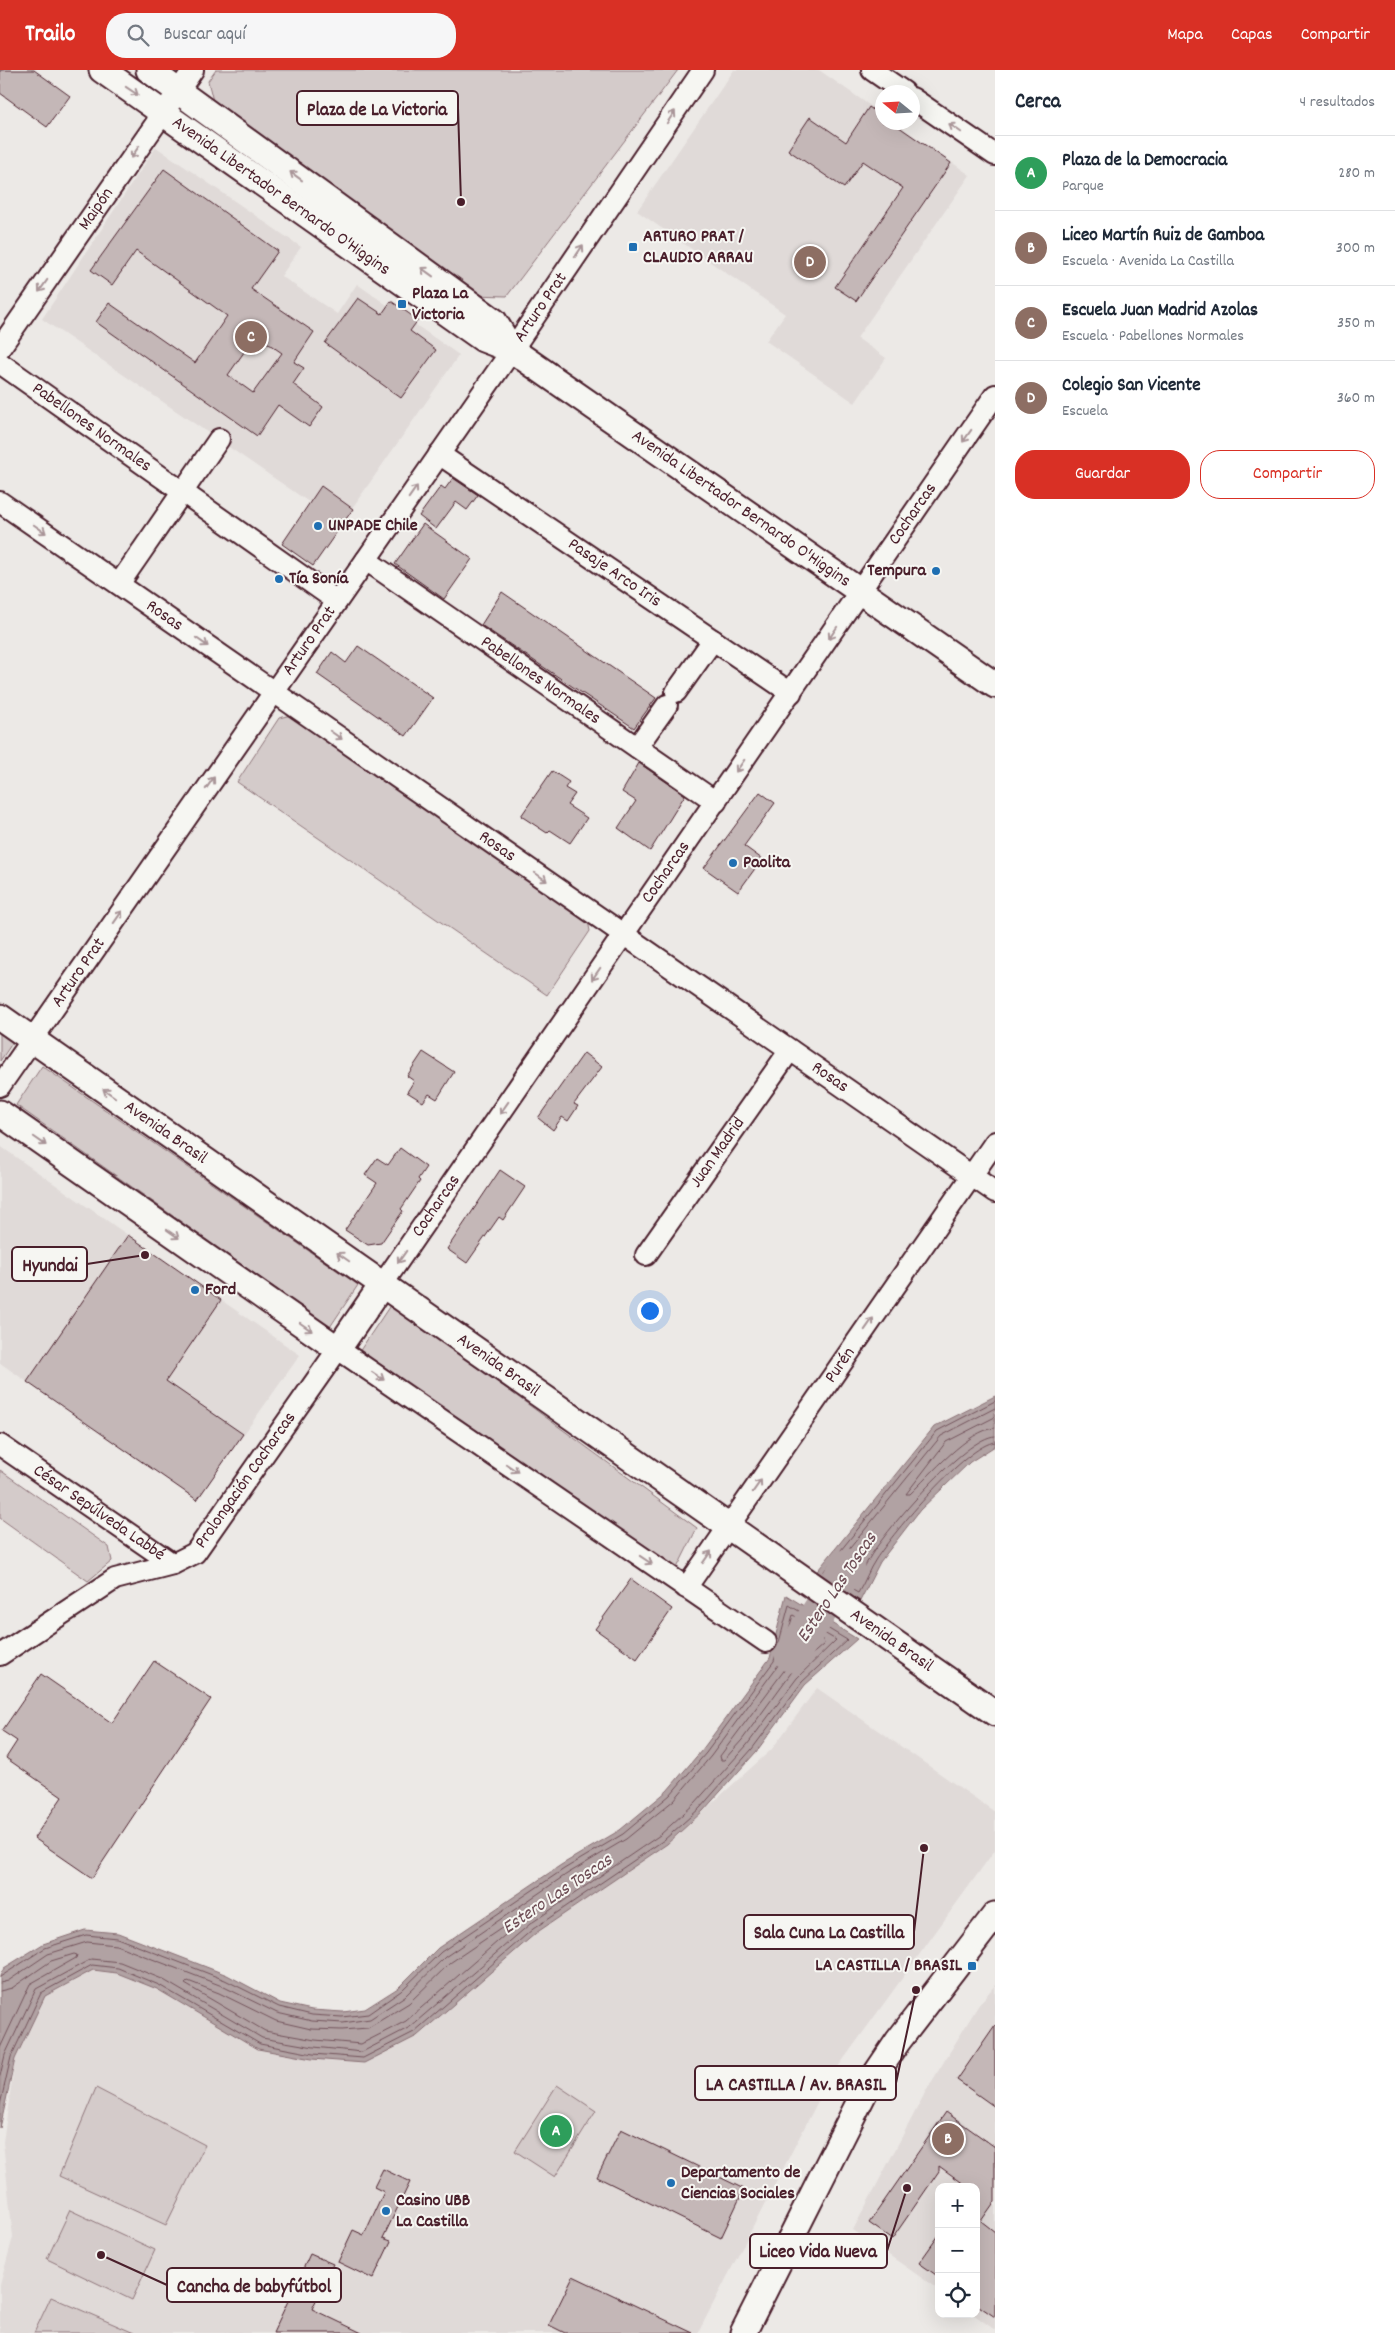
<!DOCTYPE html>
<html lang="es">
<head>
<meta charset="utf-8">
<style>
	body { margin:0; font-family:Dekko,sans-serif; background:#f6f6f7; color:#1f2937 }
	.controls { position:absolute; right:15px; bottom:15px; display:grid; overflow:hidden; border-radius:10px; box-shadow:0 5px 20px #0002 }
	.controls button { width:45px; height:45px; display:grid; place-items:center; padding:0; border:0; border-bottom:1px solid #e0e1e3; background:#fff; color:#1f2937; font:25px sans-serif }
	.compass { position:absolute; left:875px; top:15px; width:45px; height:45px; border-radius:50%; background:#fff; box-shadow:0 5px 20px #0002; rotate:288deg }
	.you { position:absolute; left:649px; top:1240px; width:18px; height:18px; margin:-12px; border:4px solid #fff; border-radius:50%; background:#1a73e8; box-shadow:0 0 0 8px #1a73e833 }
	.badge { display:grid; place-items:center; width:32px; height:32px; border-radius:50%; background:#d93025; color:#fff; font-size:16px; font-weight:700 }
	.pin { position:absolute; translate:-50% -50%; border:2px solid #fff; box-shadow:0 1px 5px #0006 }
	.list { margin:0; padding:0; list-style:none }
	h2 { display:flex; justify-content:space-between; align-items:center; height:65px; margin:0; padding:0 20px; font-size:21px }
	h2 small { font-size:16px; font-weight:400; color:#747a83 }
	.list li { display:grid; grid-template-columns:32px 1fr auto; gap:15px; align-items:center; box-sizing:border-box; height:75px; padding:0 20px; border-top:1px solid #e0e1e3 }
	.list b { display:block; font-size:19px; white-space:nowrap }
	.list p { margin:0; font-size:16px; white-space:nowrap; color:#747a83 }
	.list em { font-size:16px; font-style:normal; color:#747a83 }
	.actions { display:flex; gap:10px; padding:15px 20px }
	.actions a { flex:1; padding:11px 0; border:1px solid #d93025; border-radius:20px; text-align:center; font-size:18px; color:#d93025 }
	.actions .main { background:#d93025; color:#fff }
	.icon { flex:none; width:28px; height:28px; fill:none; stroke:currentColor; stroke-width:2; stroke-linecap:round; stroke-linejoin:round }
	.map { position:relative; flex:none; width:995px; height:2263px; overflow:hidden }
	header { display:flex; align-items:center; gap:30px; box-sizing:border-box; height:70px; padding:0 25px; background:#d93025; color:#fff }
	header strong { font-size:24px }
	nav { display:flex; gap:28px; margin-inline-start:auto; font-size:18px }
	.search { width:350px; height:45px; background:#f6f6f7; display:flex; align-items:center; gap:12px; box-sizing:border-box; padding:0 18px; border-radius:20px; color:#747a83; font-size:19px }
	main { display:flex }
	aside { flex:1; background:#fff }
	.map>svg:first-child { display:block }
</style>
</head>
<body>
<header>
<strong>Trailo</strong>
<div class="search"><svg class="icon" aria-label="search" viewBox="0 0 24 24"><circle cx="10" cy="10" r="6"/><path d="M15 15l6 6"/></svg>Buscar aquí</div>
<nav><a>Mapa</a><a>Capas</a><a>Compartir</a></nav>
</header>
<main>
<div class="map">
<svg width="995" height="2263" viewBox="0 0 995 2263">
	<rect width="100%" height="100%" fill="#ece9e6"/>
	<filter id="ink" filterUnits="userSpaceOnUse"><feTurbulence type="fractalNoise" baseFrequency=".02" numOctaves="2"/><feDisplacementMap in="SourceGraphic" scale="10" xChannelSelector="R" yChannelSelector="G"/><feConvolveMatrix kernelMatrix="1 2 1 2 8 2 1 2 1" color-interpolation-filters="sRGB"/></filter>
	<g filter="url(#ink)">
		<g fill="#e0dad8">
			<polygon points="734,0 819,0 882,44 882,52 895,53 970,105 857,268 886,288 855,333 766,271 785,244 637,141"/>
			<polygon points="156,77 301,177 281,206 337,244 357,214 459,285 341,454 42,249"/>
			<polygon points="0,1076 300,1285 197,1430 0,1293"/>
			<polygon points="817,1618 995,1742 995,1780 830,2008 698,2263 0,2263 0,2215 13,2167 3,2072 15,1989 45,1926 93,1900 142,1905 312,1989 536,1863 667,1774 772,1679"/>
			<polygon points="995,1915 995,2260 973,2244 976,2244 976,2117 939,2117 939,2220 853,2160 926,2021 978,1936"/>
		</g>
		<g fill="#d4cbca" stroke="#8f757a">
			<polygon points="216,0 678,0 507,226 472,225 215,39 208,11"/>
			<polygon points="291,645 588,851 590,861 547,925 237,712 279,648"/>
			<polygon points="0,950 19,963 0,991"/>
			<polygon points="42,996 358,1215 330,1257 16,1035"/>
			<polygon points="391,1234 697,1458 676,1500 359,1282"/>
			<polygon points="0,1400 109,1477 112,1491 88,1511 0,1448"/>
			<polygon points="557,2015 596,2041 555,2107 515,2081"/>
			<polygon points="96,2018 205,2075 166,2155 59,2106"/>
			<polygon points="70,2140 155,2180 132,2230 47,2189"/>
			<polygon points="51,2227 134,2263 34,2263"/>
		</g>
		<g fill="#b1a2a3" stroke="#886e73">
			<polygon points="995,1326 995,1376 970,1392 920,1440 880,1492 860,1531 814,1505 934,1357"/>
			<polygon points="786,1525 857,1569 805,1615 756,1682 703,1741 667,1774 536,1863 417,1966 364,1993 312,1989 258,1979 157,1919 117,1903 93,1900 45,1926 15,1989 0,2058 0,1906 4,1898 43,1874 85,1860 118,1863 227,1905 280,1933 312,1940 343,1942 365,1939 398,1918 438,1878 561,1795 620,1760 667,1721 702,1680 770,1588"/>
		</g>
		<g fill="none" stroke-linecap="round" stroke-linejoin="round">
			<g stroke="#73535b" stroke-width="1">
				<path d="M 995,1331 L 937,1361 L 824,1501 L 824,1504 L 858,1523 C 865,1512 869,1499 876,1489 C 893,1463 966,1375 995,1372"/>
				<path d="M 995,1338 L 941,1366 L 833,1499 L 834,1503 L 856,1514 C 861,1505 865,1495 870,1487 C 886,1460 965,1367 995,1366"/>
				<path d="M 995,1347 L 946,1372 L 906,1424 L 910,1424 C 929,1406 969,1359 995,1358"/>
				<polygon points="863,1475 866,1475 867,1478 853,1503 850,1504 845,1498"/>
				<polygon points="800,1556 823,1570 824,1574 791,1603 742,1670 724,1690 721,1690 720,1686 786,1598 797,1558"/>
				<polygon points="517,1848 521,1848 520,1852 406,1951 361,1974 315,1970 265,1961 185,1914 188,1911 219,1923 276,1951 311,1959 342,1960 368,1958 409,1933 450,1893"/>
				<polyline points="0,1907 45,1878 86,1865 117,1868 225,1910 279,1937 312,1945 342,1947 368,1944 401,1921 441,1882 564,1799 623,1764 670,1725 706,1683 774,1591 789,1535 847,1570 802,1612 752,1679 700,1738 664,1770 533,1859 414,1962 363,1988 313,1984 260,1974 159,1915 118,1898 92,1895 41,1923 11,1987 0,2035"/>
				<polyline points="0,1913 8,1911 48,1884 87,1872 116,1875 222,1916 277,1943 312,1951 343,1953 370,1949 405,1926 445,1887 567,1804 626,1769 674,1730 711,1686 779,1594 793,1545 836,1570 797,1608 747,1675 695,1733 660,1765 530,1854 410,1957 362,1982 314,1977 262,1968 162,1909 120,1892 91,1889 36,1919 5,1985 0,2006"/>
				<polyline points="0,1921 12,1918 51,1891 74,1884 77,1885 76,1888 30,1914 0,1978"/>
			</g>
			<polyline stroke="#b1a2a3" stroke-width="35" points="792,1585 848,1496"/>
		</g>
		<g fill="#c4b7b7" stroke="#4a1f2b" fill-rule="evenodd">
			<polygon points="0,0 34,0 70,26 47,57 0,23"/>
			<polygon points="869,37 882,46 882,52 892,52 951,93 856,231 835,217 903,118 863,91 844,118 788,80 810,47 846,72"/>
			<path d="M 164,99 L 278,181 L 251,219 L 314,262 L 294,292 L 304,298 L 293,314 L 323,337 L 309,357 L 278,335 L 257,366 L 96,252 L 109,233 L 195,293 L 227,246 L 136,181 L 112,215 L 91,200 ZM 256,265 L 282,283 L 253,323 L 228,305 Z"/>
			<polygon points="358,228 382,244 391,231 418,250 410,261 436,280 401,328 325,273"/>
			<polygon points="453,408 478,425 467,440 456,432 436,459 419,446 441,416 445,419"/>
			<polygon points="321,416 353,439 313,496 282,474"/>
			<polygon points="423,454 472,489 444,529 395,494"/>
			<polygon points="502,522 656,628 634,658 481,555"/>
			<polygon points="358,576 433,628 406,666 317,604 332,582 346,593"/>
			<polygon points="639,693 685,725 650,781 618,758 636,731 622,722"/>
			<polygon points="552,701 569,712 565,718 575,724 567,735 587,748 570,773 550,760 547,763 521,746"/>
			<polygon points="760,722 775,733 744,776 762,789 738,822 704,798"/>
			<polygon points="423,982 454,1002 437,1029 429,1024 423,1032 407,1022 414,1011 407,1006"/>
			<polygon points="584,983 602,997 574,1034 578,1036 568,1051 562,1047 553,1060 538,1048"/>
			<polygon points="400,1078 426,1097 418,1109 420,1111 401,1139 403,1141 381,1173 368,1175 345,1160 377,1113 365,1105 377,1088 388,1095"/>
			<polygon points="500,1100 525,1117 503,1150 499,1147 467,1193 447,1179"/>
			<polygon points="128,1165 221,1230 166,1311 243,1364 197,1430 27,1312"/>
			<polygon points="631,1509 672,1539 637,1589 595,1559"/>
			<polygon points="154,1591 211,1629 92,1808 34,1768 62,1727 6,1688 17,1671 2,1661 41,1604 112,1653"/>
			<polygon points="995,1955 995,2037 957,2010"/>
			<polygon points="946,2042 995,2077 995,2131 981,2151 995,2162 995,2247 976,2234 976,2117 968,2117 939,2096 939,2101 892,2169 869,2153"/>
			<polygon points="621,2059 744,2119 721,2168 597,2107"/>
			<polygon points="383,2099 410,2112 383,2168 391,2171 373,2209 338,2192 353,2160 364,2165 384,2122 374,2117"/>
			<polygon points="939,2165 939,2207 919,2193"/>
			<polygon points="310,2184 333,2194 312,2239 362,2263 273,2263"/>
			<polygon points="573,2206 693,2263 565,2263 549,2255"/>
		</g>
		<g fill="none" stroke-linecap="round" stroke-linejoin="round">
			<defs>
				<g id="minor">
					<polyline points="872,0 904,22"/>
					<polyline points="912,28 995,85"/>
					<path id="s1" d="M 0,278 L 193,0"/>
					<path id="s2" d="M 0,293 L 337,531"/>
					<path id="s3" d="M 439,384 L 791,623"/>
					<path id="s4" d="M 0,432 L 995,1122"/>
					<path id="s5" d="M 366,490 L 716,732"/>
					<polyline points="119,514 219,369"/>
					<polyline points="676,622 713,570"/>
					<polyline points="637,677 667,635"/>
					<path id="s6" d="M 0,1016 L 512,280 L 703,0"/>
					<path id="s7" d="M 646,1185 L 790,980"/>
					<path id="s8" d="M 382,1215 L 995,325"/>
					<path id="s9" d="M 0,1375 L 173,1494"/>
					<path id="s10" d="M 686,1518 L 995,1072"/>
					<path id="s11" d="M 0,1585 L 115,1509 L 173,1494 L 195,1483 L 338,1279 L 766,1572"/>
				</g>
				<g id="major">
					<path id="s12" d="M 102,0 L 483,269 L 512,280 L 995,615"/>
					<polyline points="149,0 494,251 512,280"/>
					<path id="s13" d="M 0,947 L 995,1643"/>
					<polyline points="0,1043 338,1279 382,1215"/>
					<polyline points="743,2263 867,2017 898,1971 995,1845"/>
				</g>
			</defs>
			<use href="#minor" stroke="#4a1f2b" stroke-width="24"/>
			<use href="#major" stroke="#4a1f2b" stroke-width="29"/>
			<use href="#minor" stroke="#f6f6f2" stroke-width="20"/>
			<use href="#major" stroke="#f6f6f2" stroke-width="25"/>
		</g>
		<defs><path id="oneway-shaft" d="M-6 0H5M1.5-3L5.5 0L1.5 3" fill="none" stroke-width="1.6" stroke-linecap="round" stroke-linejoin="round" transform="scale(1.25)"/></defs>
		<g stroke="#a99598">
			<use href="#oneway-shaft" transform="translate(132 21) rotate(34)"/>
			<use href="#oneway-shaft" transform="translate(671 47) rotate(-56)"/>
			<use href="#oneway-shaft" transform="translate(955 58) rotate(-145)"/>
			<use href="#oneway-shaft" transform="translate(135 82) rotate(125)"/>
			<use href="#oneway-shaft" transform="translate(296 106) rotate(-144)"/>
			<use href="#oneway-shaft" transform="translate(579 181) rotate(-56)"/>
			<use href="#oneway-shaft" transform="translate(427 202) rotate(-144)"/>
			<use href="#oneway-shaft" transform="translate(43 216) rotate(125)"/>
			<use href="#oneway-shaft" transform="translate(967 366) rotate(125)"/>
			<use href="#oneway-shaft" transform="translate(413 422) rotate(-55)"/>
			<use href="#oneway-shaft" transform="translate(40 459) rotate(35)"/>
			<use href="#oneway-shaft" transform="translate(833 563) rotate(124)"/>
			<use href="#oneway-shaft" transform="translate(202 572) rotate(35)"/>
			<use href="#oneway-shaft" transform="translate(336 665) rotate(35)"/>
			<use href="#oneway-shaft" transform="translate(740 696) rotate(125)"/>
			<use href="#oneway-shaft" transform="translate(210 713) rotate(-55)"/>
			<use href="#oneway-shaft" transform="translate(541 807) rotate(35)"/>
			<use href="#oneway-shaft" transform="translate(118 847) rotate(-55)"/>
			<use href="#oneway-shaft" transform="translate(596 904) rotate(125)"/>
			<use href="#oneway-shaft" transform="translate(109 1023) rotate(-145)"/>
			<use href="#oneway-shaft" transform="translate(504 1038) rotate(125)"/>
			<use href="#oneway-shaft" transform="translate(40 1071) rotate(35)"/>
			<use href="#oneway-shaft" transform="translate(173 1164) rotate(35)"/>
			<use href="#oneway-shaft" transform="translate(343 1187) rotate(-145)"/>
			<use href="#oneway-shaft" transform="translate(402 1187) rotate(125)"/>
			<use href="#oneway-shaft" transform="translate(869 1254) rotate(-55)"/>
			<use href="#oneway-shaft" transform="translate(306 1257) rotate(35)"/>
			<use href="#oneway-shaft" transform="translate(378 1306) rotate(34)"/>
			<use href="#oneway-shaft" transform="translate(512 1398) rotate(34)"/>
			<use href="#oneway-shaft" transform="translate(757 1416) rotate(-55)"/>
			<use href="#oneway-shaft" transform="translate(707 1487) rotate(-55)"/>
			<use href="#oneway-shaft" transform="translate(646 1490) rotate(34)"/>
		</g>
	</g>
	<g fill="#1f6fb2" stroke="#f6f6f2" stroke-width="2">
		<rect x="628" y="172" width="10" height="10" rx="2.5"/>
		<rect x="397" y="229" width="10" height="10" rx="2.5"/>
		<circle cx="318" cy="456" r="5"/>
		<circle cx="936" cy="501" r="5"/>
		<circle cx="279" cy="509" r="5"/>
		<circle cx="733" cy="793" r="5"/>
		<circle cx="195" cy="1220" r="5"/>
		<rect x="967" y="1891" width="10" height="10" rx="2.5"/>
		<circle cx="671" cy="2113" r="5"/>
		<circle cx="386" cy="2141" r="5"/>
	</g>
	<g text-anchor="middle" dominant-baseline="central" stroke-width="4" stroke-linejoin="round" paint-order="stroke">
		<g font-size="18" fill="#4a1f2b" stroke="#f6f6f2">
			<text stroke="none"><textPath href="#s12" startOffset="219">Avenida Libertador Bernardo O'Higgins</textPath></text>
			<text stroke="none"><textPath href="#s1" startOffset="169">Maipón</textPath></text>
			<text stroke="none"><textPath href="#s6" startOffset="948">Arturo Prat</textPath></text>
			<text stroke="none"><textPath href="#s2" startOffset="112">Pabellones Normales</textPath></text>
			<text stroke="none"><textPath href="#s12" startOffset="776">Avenida Libertador Bernardo O'Higgins</textPath></text>
			<text stroke="none"><textPath href="#s8" startOffset="936">Cocharcas</textPath></text>
			<text stroke="none"><textPath href="#s3" startOffset="212">Pasaje Arco Iris</textPath></text>
			<text stroke="none"><textPath href="#s4" startOffset="200">Rosas</textPath></text>
			<text stroke="none"><textPath href="#s6" startOffset="542">Arturo Prat</textPath></text>
			<text stroke="none"><textPath href="#s5" startOffset="212">Pabellones Normales</textPath></text>
			<text stroke="none"><textPath href="#s4" startOffset="605">Rosas</textPath></text>
			<text stroke="none"><textPath href="#s8" startOffset="501">Cocharcas</textPath></text>
			<text stroke="none"><textPath href="#s6" startOffset="138">Arturo Prat</textPath></text>
			<text stroke="none"><textPath href="#s4" startOffset="1010">Rosas</textPath></text>
			<text stroke="none"><textPath href="#s13" startOffset="202">Avenida Brasil</textPath></text>
			<text stroke="none"><textPath href="#s7" startOffset="125">Juan Madrid</textPath></text>
			<text stroke="none"><textPath href="#s8" startOffset="96">Cocharcas</textPath></text>
			<text stroke="none"><textPath href="#s13" startOffset="608">Avenida Brasil</textPath></text>
			<text stroke="none"><textPath href="#s10" startOffset="271">Purén</textPath></text>
			<text stroke="none"><textPath href="#s11" startOffset="311">Prolongación Cocharcas</textPath></text>
			<text stroke="none"><textPath href="#s9" startOffset="120">César Sepúlveda Labbé</textPath></text>
			<text stroke="none"><textPath href="#s13" startOffset="1088">Avenida Brasil</textPath></text>
		</g>
		<g font-size="18" font-weight="bold" fill="#4a1f2b" stroke="#f6f6f2" text-anchor="start">
			<text x="643" y="167">ARTURO PRAT /<tspan x="643" dy="21">CLAUDIO ARRAU</tspan></text>
			<text x="412" y="224">Plaza La<tspan x="412" dy="21">Victoria</tspan></text>
			<text x="328" y="456">UNPADE Chile</text>
			<text x="926" y="501" text-anchor="end">Tempura</text>
			<text x="289" y="509">Tía Sonía</text>
			<text x="743" y="793">Paolita</text>
			<text x="205" y="1220">Ford</text>
			<text x="962" y="1896" text-anchor="end">LA CASTILLA / BRASIL</text>
			<text x="681" y="2103">Departamento de<tspan x="681" dy="21">Ciencias Sociales</tspan></text>
			<text x="396" y="2131">Casino UBB<tspan x="396" dy="21">La Castilla</tspan></text>
		</g>
		<g font-size="19" font-style="italic" fill="#6e4d55" stroke="#f6f6f2">
			<text transform="translate(838 1518) rotate(-56)">Estero Las Toscas</text>
			<text transform="translate(558 1825) rotate(-34)">Estero Las Toscas</text>
		</g>
	</g>
	<path fill="none" stroke="#4a1f2b" stroke-width="2" d="M461 132L458 38M145 1185L87 1194M924 1778L914 1862M916 1920L896 2013M907 2118L887 2181M101 2185L167 2215"/>
	<g fill="#4a1f2b" stroke="#f6f6f2" stroke-width="2">
		<circle cx="461" cy="132" r="5"/>
		<circle cx="145" cy="1185" r="5"/>
		<circle cx="924" cy="1778" r="5"/>
		<circle cx="916" cy="1920" r="5"/>
		<circle cx="907" cy="2118" r="5"/>
		<circle cx="101" cy="2185" r="5"/>
	</g>
	<g fill="#f6f6f2" stroke="#4a1f2b" stroke-width="2">
		<rect x="297" y="21" width="161" height="34" rx="5"/>
		<rect x="12" y="1177" width="75" height="34" rx="5"/>
		<rect x="744" y="1845" width="170" height="34" rx="5"/>
		<rect x="695" y="1996" width="201" height="34" rx="5"/>
		<rect x="750" y="2164" width="137" height="34" rx="5"/>
		<rect x="167" y="2198" width="174" height="34" rx="5"/>
	</g>
	<g font-size="19" text-anchor="middle" font-weight="bold" fill="#4a1f2b">
		<text x="377" y="45">Plaza de La Victoria</text>
		<text x="50" y="1201">Hyundai</text>
		<text x="829" y="1868">Sala Cuna La Castilla</text>
		<text x="796" y="2020">LA CASTILLA / Av. BRASIL</text>
		<text x="818" y="2187">Liceo Vida Nueva</text>
		<text x="254" y="2222">Cancha de babyfútbol</text>
	</g>
</svg>
<div class="controls">
<button>+</button>
<button>−</button>
<button><svg class="icon" aria-label="locate" viewBox="0 0 24 24"><circle cx="12" cy="12" r="6"/><path d="M12 2v4M12 18v4M2 12h4M18 12h4"/></svg></button>
</div>
<svg class="compass" viewBox="-18 -18 36 36"><path d="M0-13l5 13h-10z" fill="#e53935"/><path d="M0 13l5-13h-10z" fill="#747a83"/></svg>
<div class="you"></div>
<div class="pin badge" style="left:556px;top:2061px;background:#2e9e5b">A</div>
<div class="pin badge" style="left:948px;top:2069px;background:#8d6e63">B</div>
<div class="pin badge" style="left:251px;top:267px;background:#8d6e63">C</div>
<div class="pin badge" style="left:810px;top:192px;background:#8d6e63">D</div>
</div>
<aside>
<h2>Cerca<small>4 resultados</small></h2>
<ul class="list">
<li><span class="badge" style="background:#2e9e5b">A</span><div><b>Plaza de la Democracia</b><p>Parque</p></div><em>280 m</em></li>
<li><span class="badge" style="background:#8d6e63">B</span><div><b>Liceo Martín Ruiz de Gamboa</b><p>Escuela · Avenida La Castilla</p></div><em>300 m</em></li>
<li><span class="badge" style="background:#8d6e63">C</span><div><b>Escuela Juan Madrid Azolas</b><p>Escuela · Pabellones Normales</p></div><em>350 m</em></li>
<li><span class="badge" style="background:#8d6e63">D</span><div><b>Colegio San Vicente</b><p>Escuela</p></div><em>360 m</em></li>
</ul>
<div class="actions"><a class="main">Guardar</a><a>Compartir</a></div>
</aside>
</main>
</body>
</html>
